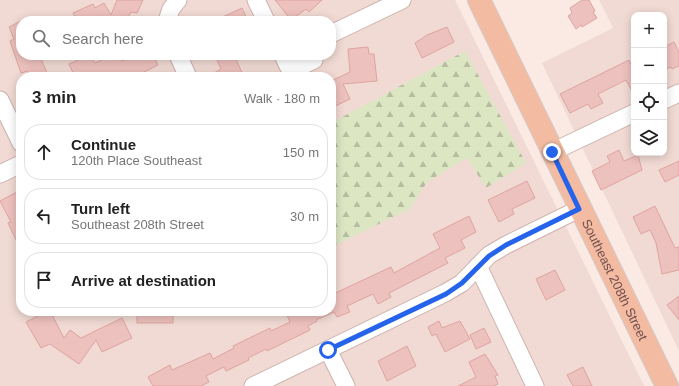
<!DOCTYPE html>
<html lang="en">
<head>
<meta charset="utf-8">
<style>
	body { margin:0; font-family:Helvetica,sans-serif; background:#f6f6f6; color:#222 }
	.controls { position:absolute; right:12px; top:12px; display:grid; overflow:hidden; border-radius:8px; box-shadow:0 2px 10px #0003 }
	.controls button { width:36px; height:36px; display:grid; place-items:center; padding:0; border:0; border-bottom:1px solid #e0e0e0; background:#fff; color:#222; font:20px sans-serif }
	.stop { position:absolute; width:12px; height:12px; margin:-9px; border:3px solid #2563eb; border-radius:50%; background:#fff }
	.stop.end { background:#2563eb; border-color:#fff; box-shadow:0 1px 4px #0008 }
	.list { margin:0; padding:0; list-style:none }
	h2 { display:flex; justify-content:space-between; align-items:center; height:52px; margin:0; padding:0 16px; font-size:17px }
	h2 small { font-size:13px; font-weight:400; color:#767676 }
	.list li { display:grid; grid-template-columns:26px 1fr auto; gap:12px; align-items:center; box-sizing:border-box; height:56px; margin:0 8px 8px; padding:0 8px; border:1px solid #e0e0e0; border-radius:16px }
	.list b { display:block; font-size:15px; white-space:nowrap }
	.list p { margin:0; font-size:13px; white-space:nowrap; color:#767676 }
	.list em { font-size:13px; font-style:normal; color:#767676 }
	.icon { flex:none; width:22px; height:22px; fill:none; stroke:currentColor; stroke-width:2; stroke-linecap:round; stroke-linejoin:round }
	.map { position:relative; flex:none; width:679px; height:386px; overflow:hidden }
	.search { position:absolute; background:#fff; box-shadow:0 2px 10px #0003; left:16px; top:16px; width:320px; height:44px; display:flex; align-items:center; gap:10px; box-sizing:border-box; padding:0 14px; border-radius:16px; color:#767676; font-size:15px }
	.panel { position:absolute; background:#fff; box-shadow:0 2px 10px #0003; left:16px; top:72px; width:320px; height:244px; border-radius:16px }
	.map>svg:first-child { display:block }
</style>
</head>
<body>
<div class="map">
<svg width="679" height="386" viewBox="0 0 679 386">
	<defs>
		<pattern id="forest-firs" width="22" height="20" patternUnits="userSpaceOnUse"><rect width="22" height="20" fill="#dce6c3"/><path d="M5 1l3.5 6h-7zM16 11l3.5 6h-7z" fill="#b7bda1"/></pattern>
	</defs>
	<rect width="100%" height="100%" fill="#faeae3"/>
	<g fill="#f1dad3" fill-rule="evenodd">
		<path d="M 0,0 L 455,0 L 644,386 L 0,386 ZM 21,21 L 331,21 L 331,55 L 21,55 ZM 21,77 L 331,77 L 331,311 L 21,311 Z"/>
		<path d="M 599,0 L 679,0 L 679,351 L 542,63 L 613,28 ZM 634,15 L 664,15 L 664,153 L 634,153 Z"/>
	</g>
	<polygon fill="url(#forest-firs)" points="465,51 526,163 486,188 467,158 427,182 410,209 331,247 331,123"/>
	<g fill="#edc1be" stroke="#dea4a0">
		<polygon points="117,0 143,0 137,13 131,12 127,20 120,17 116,21 77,21 73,13 93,4 95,8 104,3 111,15"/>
		<polygon points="275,0 322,0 309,12 306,9 291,20"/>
		<polygon points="582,0 589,0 595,11 593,12 597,18 582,27 581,25 576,29 568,16 572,13 570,8"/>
		<polygon points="242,8 248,21 214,21"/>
		<polygon points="21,21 21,55 39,55 49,77 30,77 27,71 21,73 10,41 14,39 9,27"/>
		<polygon points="447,27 454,42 422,58 415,43 427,35"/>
		<polygon points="674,42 679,52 679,66 672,69 671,67 664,70 664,47"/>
		<polygon points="368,47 369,54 374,54 377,81 343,84 350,99 331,108 331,81 350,72 348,49"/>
		<polygon points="90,55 95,63 113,55 119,55 122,61 134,55 153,55 158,65 134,77 75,77 69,64"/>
		<polygon points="227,55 234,55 244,77 207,77 221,69 217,60"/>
		<polygon points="629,60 634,71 634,95 626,80 598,94 603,103 591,109 588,104 570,113 560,94"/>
		<polygon points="619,150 624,161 638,155 642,170 601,190 592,171 610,162 607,156"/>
		<polygon points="679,161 679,175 665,182 659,170"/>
		<polygon points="527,181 535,198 512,209 514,214 499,222 488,200"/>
		<polygon points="17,192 21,200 21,250 8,223 11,222 0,201"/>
		<polygon points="655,206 675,248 679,247 679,270 662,274 656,243 650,230 641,234 633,217"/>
		<polygon points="469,216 476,232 461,240 465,248 445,258 448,263 389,293 391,297 378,304 373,294 347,306 350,312 337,317 334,312 316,320 317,321 308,326 310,330 267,351 266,349 248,358 249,360 226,371 224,367 206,376 209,382 201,386 153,386 148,377 170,365 172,370 210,353 213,359 234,348 233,346 270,328 271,331 290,322 287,315 297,311 331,311 331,295 391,267 394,273 440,248 433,234"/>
		<polygon points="555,270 565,290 546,300 536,279"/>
		<polygon points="679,296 679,320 667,305"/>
		<polygon points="48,311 50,311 64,338 70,330 81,338 122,318 132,338 102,352 96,340 79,364 50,344 41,348 26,322"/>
		<rect x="137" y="311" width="36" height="12"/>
		<polygon points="439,321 442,328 460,321 470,339 445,352 436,334 432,336 428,327"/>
		<polygon points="484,328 491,342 476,349 470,335"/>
		<polygon points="407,346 416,366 387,381 378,361"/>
		<polygon points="485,354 498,375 495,376 498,384 493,386 458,386 476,377 469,362"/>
		<polygon points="583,367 592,386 573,386 567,375"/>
	</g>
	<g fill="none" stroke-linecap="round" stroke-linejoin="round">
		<defs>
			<g id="minor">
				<polyline points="256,0 266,21"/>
				<polyline points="167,21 171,9 178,0"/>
				<polyline points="331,34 402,0"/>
				<polyline points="178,55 188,77"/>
				<polyline points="283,55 288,66 292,68 297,68 314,60"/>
				<polyline points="0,100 21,143"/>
				<polyline points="664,100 679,93"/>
				<polyline points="552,152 634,113"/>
				<polyline points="0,174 21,164"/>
				<polyline points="478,266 535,386"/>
				<polyline points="328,350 346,386"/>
				<polyline points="253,386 445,293 462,283 489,255 506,245 579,209"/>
			</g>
			<g id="major">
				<path id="s1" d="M 479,0 L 667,386"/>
			</g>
		</defs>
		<use href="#minor" stroke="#ccb2ae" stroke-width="19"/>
		<use href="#major" stroke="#d4cac9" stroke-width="24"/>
		<use href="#minor" stroke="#fff" stroke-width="17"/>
		<use href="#major" stroke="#f3bba1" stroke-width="22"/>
	</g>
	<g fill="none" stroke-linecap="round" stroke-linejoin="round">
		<polyline stroke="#2563eb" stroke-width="5" points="328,350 446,294 462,283 489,256 506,245 579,209 552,152"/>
	</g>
	<g text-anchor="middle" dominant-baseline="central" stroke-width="4" stroke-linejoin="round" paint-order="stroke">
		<g font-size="13" fill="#6f4d4c" stroke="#fdefe9">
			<text stroke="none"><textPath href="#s1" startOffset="311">Southeast 208th Street</textPath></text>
		</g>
	</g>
</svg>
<div class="controls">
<button>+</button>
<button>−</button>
<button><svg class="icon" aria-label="locate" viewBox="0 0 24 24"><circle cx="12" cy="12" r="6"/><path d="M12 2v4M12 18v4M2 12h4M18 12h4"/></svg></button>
<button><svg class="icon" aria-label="layers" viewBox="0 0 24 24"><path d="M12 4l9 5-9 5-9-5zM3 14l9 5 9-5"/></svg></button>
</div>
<div class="stop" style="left:328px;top:350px"></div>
<div class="stop end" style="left:552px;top:152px"></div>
<div class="search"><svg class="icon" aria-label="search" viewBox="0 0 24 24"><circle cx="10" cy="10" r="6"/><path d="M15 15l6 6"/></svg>Search here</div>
<section class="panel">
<h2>3 min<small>Walk · 180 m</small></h2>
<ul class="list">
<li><svg class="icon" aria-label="ahead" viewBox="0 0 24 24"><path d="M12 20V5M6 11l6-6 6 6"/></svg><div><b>Continue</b><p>120th Place Southeast</p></div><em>150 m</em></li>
<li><svg class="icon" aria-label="left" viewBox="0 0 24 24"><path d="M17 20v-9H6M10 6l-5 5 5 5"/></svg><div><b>Turn left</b><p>Southeast 208th Street</p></div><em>30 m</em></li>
<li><svg class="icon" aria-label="arrive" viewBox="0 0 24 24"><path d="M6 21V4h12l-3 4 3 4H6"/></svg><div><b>Arrive at destination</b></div></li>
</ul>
</section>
</div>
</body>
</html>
